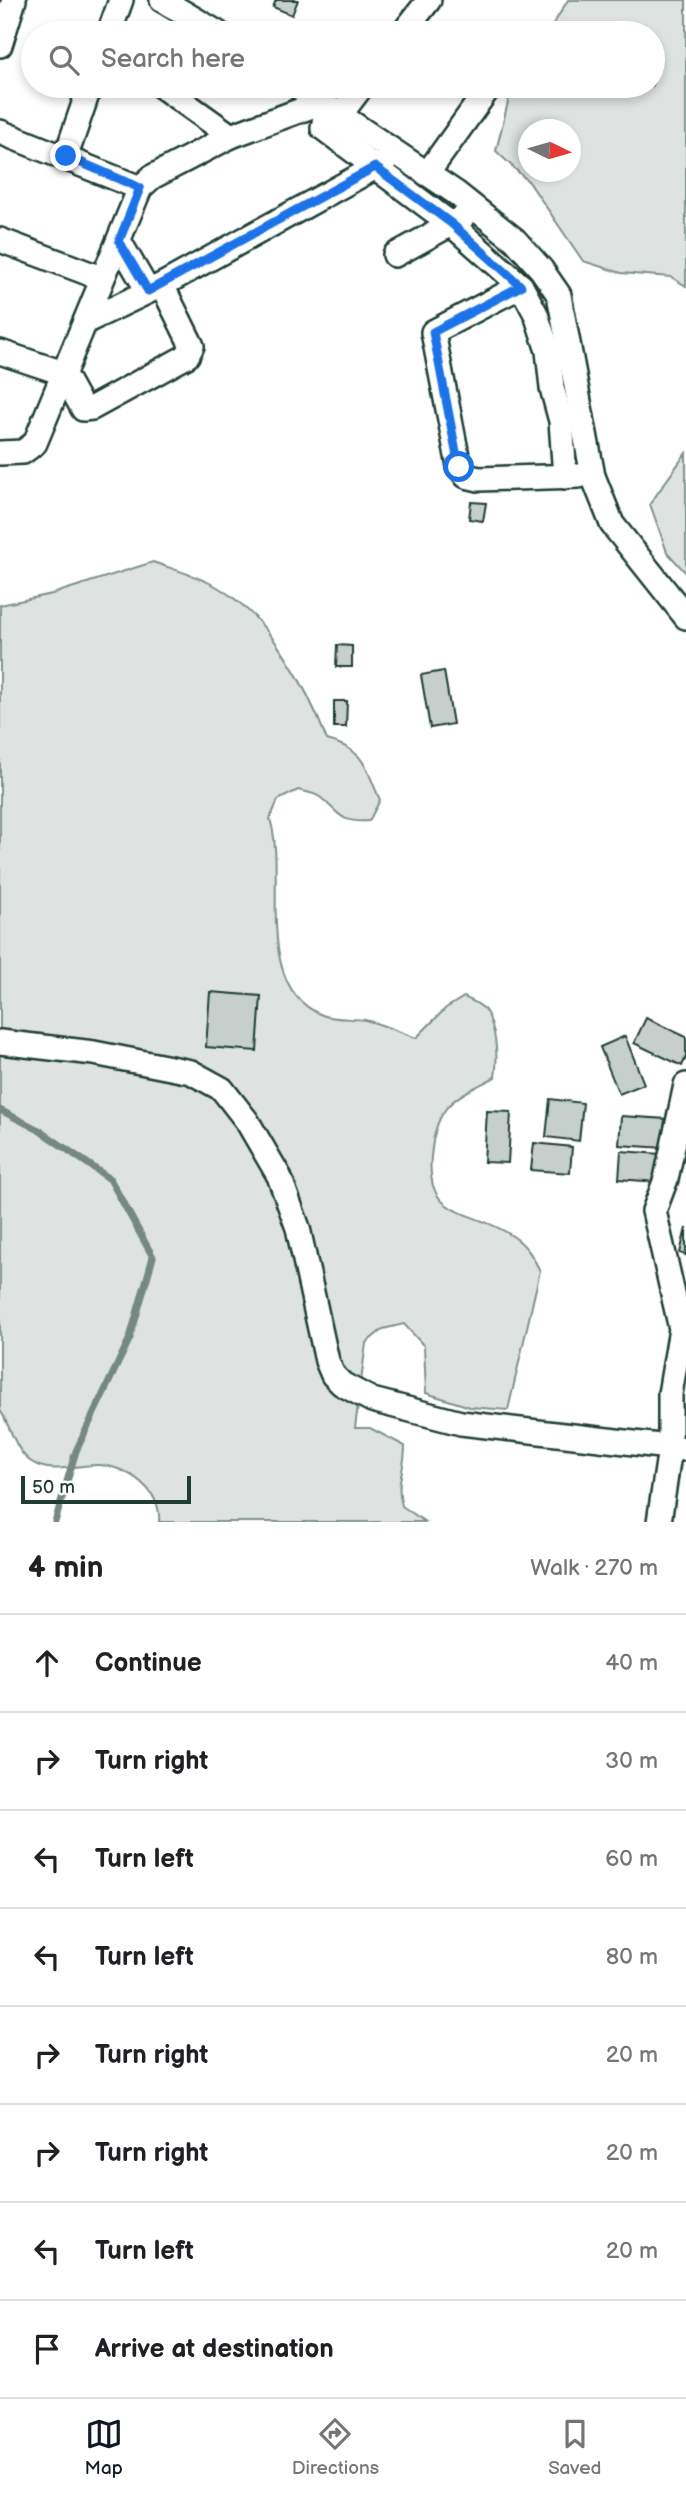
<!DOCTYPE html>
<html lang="en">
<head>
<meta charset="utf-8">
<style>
	body { margin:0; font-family:"Balsamiq Sans",sans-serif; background:#f6f6f6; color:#202124 }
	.compass { position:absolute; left:518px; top:119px; width:63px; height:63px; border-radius:50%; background:#fff; box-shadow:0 4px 10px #0003; rotate:95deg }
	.scale { position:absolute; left:21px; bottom:18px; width:170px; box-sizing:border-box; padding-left:7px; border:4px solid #1f3d34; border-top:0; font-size:19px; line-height:24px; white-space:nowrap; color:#1f3d34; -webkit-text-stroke:5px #fff; paint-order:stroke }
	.stop { position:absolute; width:21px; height:21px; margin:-16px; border:5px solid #1a73e8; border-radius:50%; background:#fff }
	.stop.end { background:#1a73e8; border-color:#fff; box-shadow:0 2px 7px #0008 }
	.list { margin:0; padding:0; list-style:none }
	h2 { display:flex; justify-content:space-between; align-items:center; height:91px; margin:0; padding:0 28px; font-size:30px }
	h2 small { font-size:23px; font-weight:400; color:#757577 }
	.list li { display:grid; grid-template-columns:46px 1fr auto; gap:21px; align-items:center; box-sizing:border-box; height:98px; padding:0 28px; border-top:2px solid #e0e0e0 }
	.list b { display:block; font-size:26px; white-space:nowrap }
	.list em { font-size:23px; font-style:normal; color:#757577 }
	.icon { flex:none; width:38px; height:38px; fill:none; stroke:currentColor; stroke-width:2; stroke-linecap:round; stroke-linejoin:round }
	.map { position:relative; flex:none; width:686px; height:1522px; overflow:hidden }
	.search { position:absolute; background:#fff; box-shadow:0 4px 10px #0003; left:21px; right:21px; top:21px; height:77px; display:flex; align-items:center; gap:18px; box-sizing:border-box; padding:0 24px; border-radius:38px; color:#757577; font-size:26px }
	.sheet { height:875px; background:#fff }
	nav { display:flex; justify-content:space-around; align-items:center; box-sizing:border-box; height:98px; border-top:2px solid #e0e0e0; background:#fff; font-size:19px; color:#757577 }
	nav a { display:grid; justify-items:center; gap:4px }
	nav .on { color:#111827 }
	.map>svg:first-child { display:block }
</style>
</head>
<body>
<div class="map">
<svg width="686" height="1522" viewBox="0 0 686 1522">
	<rect width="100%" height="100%" fill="#fff"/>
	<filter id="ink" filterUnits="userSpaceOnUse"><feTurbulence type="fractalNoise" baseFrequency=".0143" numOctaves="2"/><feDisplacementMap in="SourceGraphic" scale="14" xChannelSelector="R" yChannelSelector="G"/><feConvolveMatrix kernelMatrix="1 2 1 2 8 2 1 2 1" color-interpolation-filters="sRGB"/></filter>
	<g filter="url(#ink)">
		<g fill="#dee3e2" stroke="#7e908b" stroke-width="2" fill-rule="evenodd">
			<path d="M 568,0 L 686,0 L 686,286 L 671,277 L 621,273 L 583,261 L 529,182 L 496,151 L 512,86 L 653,86 L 653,33 L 548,33 ZM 528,130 L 570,130 L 570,172 L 528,172 Z"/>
			<polygon points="686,453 686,573 667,552 650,504"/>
			<path d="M 153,562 C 175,570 199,576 219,588 C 270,618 307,687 327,740 C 366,750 365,767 380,800 L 369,821 C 339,823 341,814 320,797 C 314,793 305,792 298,790 L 278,800 L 270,819 C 288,873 251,987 322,1015 C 335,1020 351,1018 365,1020 C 382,1024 399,1032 416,1038 L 446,1008 L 464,997 C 470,1000 480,1004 484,1009 C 497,1026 498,1058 495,1077 C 457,1097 438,1102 432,1148 C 421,1222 470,1206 514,1237 C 527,1246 533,1257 540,1271 L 508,1410 L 470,1407 L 426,1393 L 424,1346 L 404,1324 L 383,1329 L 366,1343 L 355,1428 L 370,1428 L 405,1446 C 405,1472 395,1480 402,1506 L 425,1522 L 159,1522 C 162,1491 128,1466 99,1465 C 76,1464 51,1476 30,1461 C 15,1450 10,1425 0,1410 L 0,605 L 52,594 Z"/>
		</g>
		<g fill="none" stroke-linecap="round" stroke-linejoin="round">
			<polyline stroke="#758883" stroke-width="7" points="0,1110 39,1130 110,1179 153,1257 130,1338 76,1451 55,1522"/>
		</g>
		<g fill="#c7cfcc" stroke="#1f3d34" stroke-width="2">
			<polygon points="276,0 298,0 292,15 273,7"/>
			<polygon points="471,502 486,503 483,521 469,519"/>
			<polygon points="337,645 352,646 352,667 336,667"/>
			<polygon points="444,671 453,724 430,728 421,675"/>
			<polygon points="334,701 347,701 346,727 334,727"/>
			<polygon points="210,992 261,996 257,1051 206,1047"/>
			<polygon points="646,1018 686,1037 686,1057 682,1066 634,1043"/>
			<polygon points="625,1036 644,1084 619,1094 600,1047"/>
			<polygon points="550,1099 583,1103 579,1141 546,1137"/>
			<polygon points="487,1111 511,1112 508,1163 484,1162"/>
			<polygon points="621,1116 667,1119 665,1148 619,1145"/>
			<polygon points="534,1143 572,1147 570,1173 531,1170"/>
			<polygon points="621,1151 660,1154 657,1182 619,1179"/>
			<polygon points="686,1228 686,1255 680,1253"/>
		</g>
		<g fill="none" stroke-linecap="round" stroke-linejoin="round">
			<defs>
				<g id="street">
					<polyline points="162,0 218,33"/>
					<polyline points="109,33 121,0"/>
					<polyline points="403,33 429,0"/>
					<polyline points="0,45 14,0"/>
					<polyline points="161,86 231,136"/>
					<polyline points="297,86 456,193 515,240 541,269 559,295 593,476 612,524 686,617"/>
					<polyline points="327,107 323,128 451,224 521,286 536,314 548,351 552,388 561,421 565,477"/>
					<polyline points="340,115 362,86"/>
					<polyline points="0,132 140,188"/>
					<polyline points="66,156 90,86"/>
					<polyline points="427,174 490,86"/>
					<polyline points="0,240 101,278"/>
					<polyline points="119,241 148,291"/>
					<polyline points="395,255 462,218"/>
					<polyline points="521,286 433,332 459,466 466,476 479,479 579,476"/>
					<polyline points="85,322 162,285 385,162"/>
					<polyline points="0,352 63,373 83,409 92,408 187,356 192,346 162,285"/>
					<polyline points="0,453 23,452 35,443 140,188 152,177 231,136 320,103"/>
					<polyline points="0,1042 94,1053 191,1072 222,1089 247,1121 279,1176 298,1228 327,1361 333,1375 342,1384 372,1400 461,1423 686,1449"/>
					<polyline points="659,1522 670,1448 670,1394 681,1329 654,1211 666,1179 686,1085"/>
				</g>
			</defs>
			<use href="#street" stroke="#1f3d34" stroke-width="28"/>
			<use href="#street" stroke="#fff" stroke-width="23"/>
		</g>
	</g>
	<g fill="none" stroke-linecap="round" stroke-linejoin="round" filter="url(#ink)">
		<polyline stroke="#1a73e8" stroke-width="9" points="66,156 140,188 119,241 148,291 375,167 452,224 521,286 433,332 459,467"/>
	</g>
</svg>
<svg class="compass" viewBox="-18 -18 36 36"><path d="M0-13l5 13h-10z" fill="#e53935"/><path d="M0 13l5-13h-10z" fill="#757577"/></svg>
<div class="scale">50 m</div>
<div class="stop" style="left:459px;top:467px"></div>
<div class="stop end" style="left:66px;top:156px"></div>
<div class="search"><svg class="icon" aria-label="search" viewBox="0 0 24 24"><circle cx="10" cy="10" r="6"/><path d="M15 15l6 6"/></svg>Search here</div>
</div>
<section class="sheet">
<h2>4 min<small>Walk · 270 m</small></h2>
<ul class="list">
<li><svg class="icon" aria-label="ahead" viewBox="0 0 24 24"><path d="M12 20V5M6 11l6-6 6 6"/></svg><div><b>Continue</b></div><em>40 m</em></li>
<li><svg class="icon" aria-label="right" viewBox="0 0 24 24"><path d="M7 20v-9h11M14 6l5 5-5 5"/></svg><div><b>Turn right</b></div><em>30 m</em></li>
<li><svg class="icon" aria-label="left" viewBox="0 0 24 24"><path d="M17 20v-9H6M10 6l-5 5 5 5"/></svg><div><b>Turn left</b></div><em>60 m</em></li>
<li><svg class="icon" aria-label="left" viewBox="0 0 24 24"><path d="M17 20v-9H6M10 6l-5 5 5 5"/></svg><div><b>Turn left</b></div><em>80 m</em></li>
<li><svg class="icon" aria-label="right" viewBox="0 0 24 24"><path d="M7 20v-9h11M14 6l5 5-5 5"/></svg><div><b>Turn right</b></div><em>20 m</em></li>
<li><svg class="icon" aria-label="right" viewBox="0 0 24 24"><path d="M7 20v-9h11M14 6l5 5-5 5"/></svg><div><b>Turn right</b></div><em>20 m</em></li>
<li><svg class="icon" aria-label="left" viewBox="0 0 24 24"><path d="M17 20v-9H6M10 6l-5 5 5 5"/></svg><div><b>Turn left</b></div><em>20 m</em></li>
<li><svg class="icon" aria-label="arrive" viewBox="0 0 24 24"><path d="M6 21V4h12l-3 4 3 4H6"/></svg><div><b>Arrive at destination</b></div></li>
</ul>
</section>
<nav>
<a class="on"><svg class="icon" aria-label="map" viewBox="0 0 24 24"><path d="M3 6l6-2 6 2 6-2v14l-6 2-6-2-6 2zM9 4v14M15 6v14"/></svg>Map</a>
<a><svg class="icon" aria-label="directions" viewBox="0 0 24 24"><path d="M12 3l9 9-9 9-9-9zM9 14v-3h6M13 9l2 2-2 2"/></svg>Directions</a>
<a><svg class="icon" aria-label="saved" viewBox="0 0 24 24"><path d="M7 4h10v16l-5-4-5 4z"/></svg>Saved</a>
</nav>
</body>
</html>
